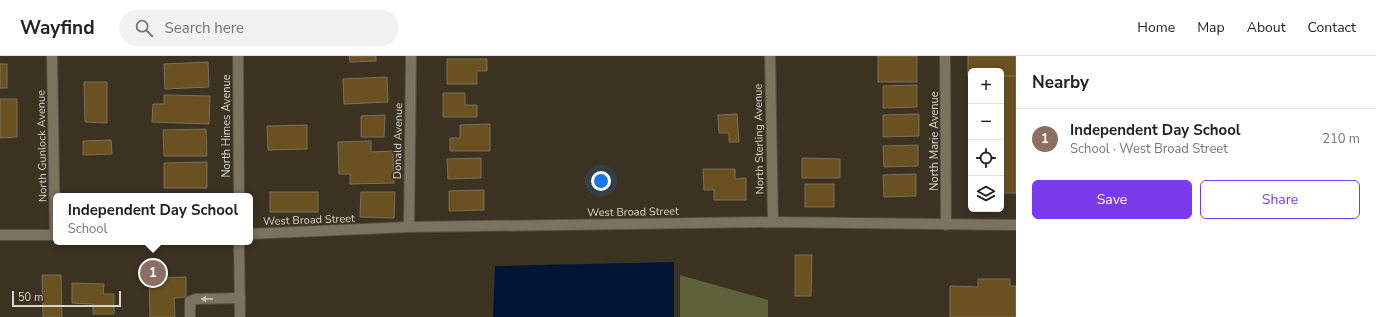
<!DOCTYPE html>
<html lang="en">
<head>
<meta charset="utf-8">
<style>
	body { margin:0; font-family:"Nunito Sans",sans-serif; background:#f2f2f2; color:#222 }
	.controls { position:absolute; right:12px; top:12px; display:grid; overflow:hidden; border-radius:6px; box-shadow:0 2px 6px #0003 }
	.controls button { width:36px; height:36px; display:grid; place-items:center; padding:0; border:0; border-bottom:1px solid #e0e0e0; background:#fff; color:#222; font:20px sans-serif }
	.scale { position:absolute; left:12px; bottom:10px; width:109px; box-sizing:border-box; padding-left:4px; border:2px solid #dad5cb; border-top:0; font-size:11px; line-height:14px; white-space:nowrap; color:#dad5cb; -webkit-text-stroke:3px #3b3222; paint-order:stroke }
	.you { position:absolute; left:601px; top:125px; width:14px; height:14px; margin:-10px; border:3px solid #fff; border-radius:50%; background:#1a73e8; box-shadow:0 0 0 6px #1a73e833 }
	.badge { display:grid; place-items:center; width:26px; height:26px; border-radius:50%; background:#7c3aed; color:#fff; font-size:13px; font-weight:700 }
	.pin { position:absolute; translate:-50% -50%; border:2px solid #fff; box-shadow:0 1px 4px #0006 }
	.popup { position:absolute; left:53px; top:137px; width:200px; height:52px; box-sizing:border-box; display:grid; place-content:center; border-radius:6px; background:#fff; filter:drop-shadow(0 1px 3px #0005); font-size:13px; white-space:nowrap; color:#767676 }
	.popup b { font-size:15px; color:#222 }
	.popup::after { content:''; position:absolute; left:50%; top:100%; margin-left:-8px; border:8px solid transparent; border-top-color:#fff }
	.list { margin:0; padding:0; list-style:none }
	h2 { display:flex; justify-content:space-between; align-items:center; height:52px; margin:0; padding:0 16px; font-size:17px }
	h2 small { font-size:13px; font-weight:400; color:#767676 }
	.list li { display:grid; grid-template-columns:26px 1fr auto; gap:12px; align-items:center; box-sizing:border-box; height:60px; padding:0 16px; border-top:1px solid #e0e0e0 }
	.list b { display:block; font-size:15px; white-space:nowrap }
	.list p { margin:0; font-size:13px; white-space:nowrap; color:#767676 }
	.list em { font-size:13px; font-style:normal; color:#767676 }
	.actions { display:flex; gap:8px; padding:12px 16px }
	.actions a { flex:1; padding:9px 0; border:1px solid #7c3aed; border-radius:6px; text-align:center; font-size:14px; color:#7c3aed }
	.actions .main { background:#7c3aed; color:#fff }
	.icon { flex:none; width:22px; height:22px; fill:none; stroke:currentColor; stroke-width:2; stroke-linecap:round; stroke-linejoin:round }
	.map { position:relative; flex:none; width:1016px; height:261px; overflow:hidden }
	header { display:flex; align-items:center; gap:24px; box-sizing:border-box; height:56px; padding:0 20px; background:#fff; border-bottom:1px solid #e0e0e0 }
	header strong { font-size:19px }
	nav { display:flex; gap:22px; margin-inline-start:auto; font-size:14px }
	.search { width:280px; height:36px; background:#f2f2f2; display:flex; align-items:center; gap:10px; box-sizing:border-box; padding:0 14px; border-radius:22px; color:#767676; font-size:15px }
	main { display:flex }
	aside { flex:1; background:#fff }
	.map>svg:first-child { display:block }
</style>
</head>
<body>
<header>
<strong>Wayfind</strong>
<div class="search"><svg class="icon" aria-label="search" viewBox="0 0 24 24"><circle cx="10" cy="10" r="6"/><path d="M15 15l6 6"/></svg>Search here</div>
<nav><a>Home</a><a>Map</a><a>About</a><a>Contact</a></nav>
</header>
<main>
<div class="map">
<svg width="1016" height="261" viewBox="0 0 1016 261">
	<rect width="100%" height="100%" fill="#3b3222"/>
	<polygon fill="#5d6238" points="680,219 768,244 768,261 680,261"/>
	<polygon fill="#011537" points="674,206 674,261 493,261 495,210"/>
	<g fill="#695120" stroke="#79705e">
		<polygon points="349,0 376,0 376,5 350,6"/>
		<rect x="878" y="0" width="39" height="26"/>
		<polygon points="968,0 1016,0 1016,20 1001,20 1001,15 971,15 971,20 968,20"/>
		<polygon points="447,3 487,3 487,15 477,15 477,28 447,28"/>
		<polygon points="208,6 209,31 165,33 164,8"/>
		<rect x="0" y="8" width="7" height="24"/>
		<rect x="1001" y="20" width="15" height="117"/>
		<polygon points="387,21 388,46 344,48 343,23"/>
		<polygon points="84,26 107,26 107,67 85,66"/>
		<polygon points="917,29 917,51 883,52 883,30"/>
		<polygon points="443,37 465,37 465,49 477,49 477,61 443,61"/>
		<polygon points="164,39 210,40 209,68 152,66 153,48 164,48"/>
		<polygon points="0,43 17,43 17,81 0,82"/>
		<polygon points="737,58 739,86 729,86 729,77 719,77 718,59"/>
		<polygon points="919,58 919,80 883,81 883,59"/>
		<polygon points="385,59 384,81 361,81 361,60"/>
		<polygon points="490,68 490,95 450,95 450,82 460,82 460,69"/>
		<polygon points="307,69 307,93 268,94 267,70"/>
		<polygon points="206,73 207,100 164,100 163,74"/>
		<polygon points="111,84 112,98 83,99 83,85"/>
		<polygon points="371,85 371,96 393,95 394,127 350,128 350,118 339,118 338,86"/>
		<polygon points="918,89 918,110 884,111 883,90"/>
		<polygon points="481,102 481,122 448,123 447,103"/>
		<polygon points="802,102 840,103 840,122 802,122"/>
		<polygon points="207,106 207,132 164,132 164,107"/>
		<polygon points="703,113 735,113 735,123 746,122 746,144 714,144 714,134 704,134"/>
		<polygon points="916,118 916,140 884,141 883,119"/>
		<rect x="805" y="128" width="29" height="23"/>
		<polygon points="484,134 484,154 449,155 449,135"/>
		<rect x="270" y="136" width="48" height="20"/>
		<polygon points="361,136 395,136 394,162 360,161"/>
		<polygon points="209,138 209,140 152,140 152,139"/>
		<polygon points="795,199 812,199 811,240 795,240"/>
		<polygon points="42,219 61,219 62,261 43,261"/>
		<polygon points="186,221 186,241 174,242 175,261 150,261 149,222"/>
		<polygon points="978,223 1010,223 1010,230 1016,230 1016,261 950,261 950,230 978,231"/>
		<polygon points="72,227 104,228 103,238 114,238 114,258 93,258 93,248 72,247"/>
	</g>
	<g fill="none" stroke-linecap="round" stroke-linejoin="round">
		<defs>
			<g id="minor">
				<polyline points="52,0 55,179"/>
				<polyline points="238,0 239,140"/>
				<polyline points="770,0 773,166"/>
				<polyline points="945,0 946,169"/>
				<polyline points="409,171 411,0"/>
				<polyline points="250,178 409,171 773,166 1016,169"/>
				<polyline points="0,179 56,179"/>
				<polyline points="239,186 240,261"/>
				<polyline points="190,261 190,245 196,243 240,242"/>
			</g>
		</defs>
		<use href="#minor" stroke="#564e40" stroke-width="12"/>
		<use href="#minor" stroke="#7b7260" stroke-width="10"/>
	</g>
	<defs><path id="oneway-solid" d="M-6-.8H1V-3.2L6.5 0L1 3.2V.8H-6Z"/></defs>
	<use fill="#c7c1b6" href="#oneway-solid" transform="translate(207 243) rotate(179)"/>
	<g text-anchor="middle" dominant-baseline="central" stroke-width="3.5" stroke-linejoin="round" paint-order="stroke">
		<g font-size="11" fill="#dad5cb" stroke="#3b3222">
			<text transform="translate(226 70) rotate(-90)">North Himes Avenue</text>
			<text transform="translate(759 83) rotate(-91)">North Sterling Avenue</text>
			<text transform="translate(398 85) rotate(-89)">Donald Avenue</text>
			<text transform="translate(934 85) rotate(-90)">North Marie Avenue</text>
			<text transform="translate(42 90) rotate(-91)">North Gunlock Avenue</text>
			<text transform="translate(633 156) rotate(-1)">West Broad Street</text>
			<text transform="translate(309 164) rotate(-2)">West Broad Street</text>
		</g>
	</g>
</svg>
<div class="controls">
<button>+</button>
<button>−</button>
<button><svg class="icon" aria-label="locate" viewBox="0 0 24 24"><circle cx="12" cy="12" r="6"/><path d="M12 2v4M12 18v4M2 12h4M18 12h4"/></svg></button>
<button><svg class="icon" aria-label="layers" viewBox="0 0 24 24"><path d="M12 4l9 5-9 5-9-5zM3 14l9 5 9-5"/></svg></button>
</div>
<div class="scale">50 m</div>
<div class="you"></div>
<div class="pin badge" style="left:153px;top:217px;background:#8d6e63">1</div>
<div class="popup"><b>Independent Day School</b>School</div>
</div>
<aside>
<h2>Nearby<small></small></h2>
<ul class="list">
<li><span class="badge" style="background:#8d6e63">1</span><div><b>Independent Day School</b><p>School · West Broad Street</p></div><em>210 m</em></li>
</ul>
<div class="actions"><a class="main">Save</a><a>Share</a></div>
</aside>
</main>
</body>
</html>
